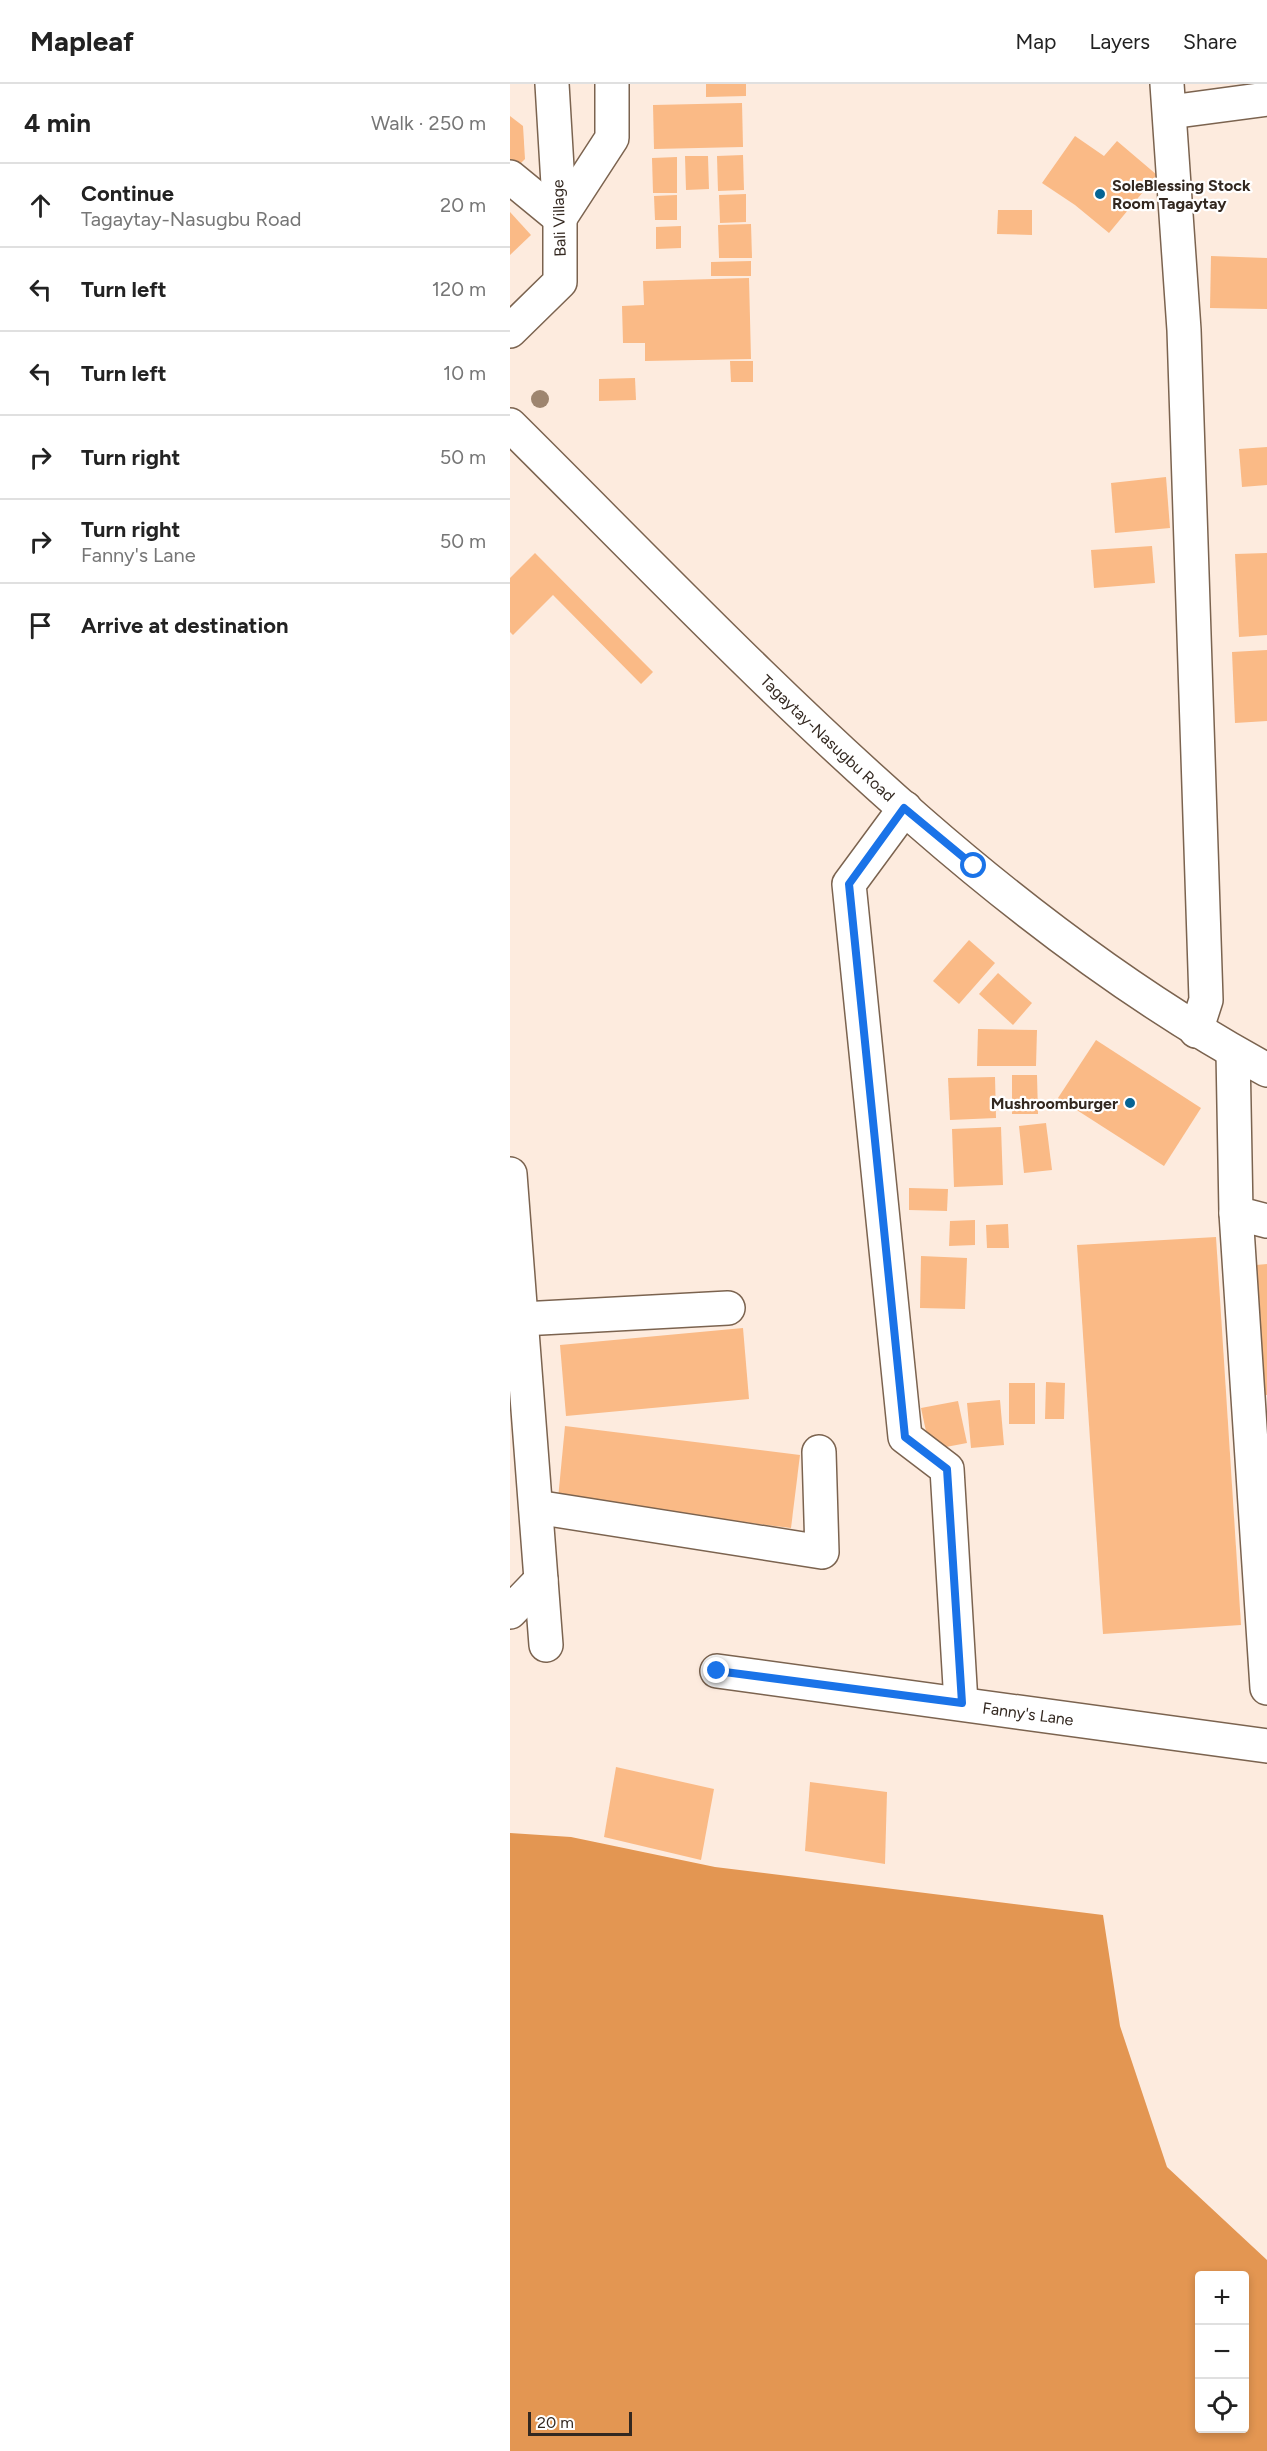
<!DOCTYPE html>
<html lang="en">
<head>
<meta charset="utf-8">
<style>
	body { margin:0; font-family:Figtree,sans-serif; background:#f6f6f6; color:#222 }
	.controls { position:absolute; right:18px; bottom:18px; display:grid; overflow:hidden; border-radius:6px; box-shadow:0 3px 9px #0003 }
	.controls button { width:54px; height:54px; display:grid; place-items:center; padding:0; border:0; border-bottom:2px solid #e0e0e0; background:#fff; color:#222; font:30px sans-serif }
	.scale { position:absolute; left:18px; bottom:15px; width:104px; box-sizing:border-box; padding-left:6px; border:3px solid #332820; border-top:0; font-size:16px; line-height:21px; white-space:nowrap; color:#332820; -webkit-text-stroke:4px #fff; paint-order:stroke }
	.stop { position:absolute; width:18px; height:18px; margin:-14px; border:4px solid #1a73e8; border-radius:50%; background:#fff }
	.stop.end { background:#1a73e8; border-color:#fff; box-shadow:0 2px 6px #0008 }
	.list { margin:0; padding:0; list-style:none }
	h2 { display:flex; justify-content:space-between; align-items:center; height:78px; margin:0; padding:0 24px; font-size:26px }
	h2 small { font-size:20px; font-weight:400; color:#767676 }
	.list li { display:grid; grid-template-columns:39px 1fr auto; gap:18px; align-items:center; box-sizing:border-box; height:84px; padding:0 24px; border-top:2px solid #e0e0e0 }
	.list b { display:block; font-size:22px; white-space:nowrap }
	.list p { margin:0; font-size:20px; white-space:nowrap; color:#767676 }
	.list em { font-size:20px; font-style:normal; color:#767676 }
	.icon { flex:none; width:33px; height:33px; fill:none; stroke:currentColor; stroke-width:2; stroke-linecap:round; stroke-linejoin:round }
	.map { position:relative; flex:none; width:757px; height:2367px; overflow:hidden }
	header { display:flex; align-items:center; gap:36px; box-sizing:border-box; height:84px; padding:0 30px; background:#fff; border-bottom:2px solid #e0e0e0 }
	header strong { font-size:28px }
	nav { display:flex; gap:33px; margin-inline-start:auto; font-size:21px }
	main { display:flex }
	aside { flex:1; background:#fff }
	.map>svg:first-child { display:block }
</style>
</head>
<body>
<header>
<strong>Mapleaf</strong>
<nav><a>Map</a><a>Layers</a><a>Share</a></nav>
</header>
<main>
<aside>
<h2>4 min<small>Walk · 250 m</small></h2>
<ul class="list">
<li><svg class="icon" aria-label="ahead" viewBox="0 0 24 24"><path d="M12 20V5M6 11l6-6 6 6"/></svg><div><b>Continue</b><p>Tagaytay-Nasugbu Road</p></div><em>20 m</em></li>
<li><svg class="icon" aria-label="left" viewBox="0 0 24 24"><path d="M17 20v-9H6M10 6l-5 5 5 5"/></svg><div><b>Turn left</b></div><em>120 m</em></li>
<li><svg class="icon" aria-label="left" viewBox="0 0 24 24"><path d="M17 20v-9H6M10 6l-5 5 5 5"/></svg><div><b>Turn left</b></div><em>10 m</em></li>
<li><svg class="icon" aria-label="right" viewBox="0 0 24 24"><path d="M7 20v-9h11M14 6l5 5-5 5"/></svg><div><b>Turn right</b></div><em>50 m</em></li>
<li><svg class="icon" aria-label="right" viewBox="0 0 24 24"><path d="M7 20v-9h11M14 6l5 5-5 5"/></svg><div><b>Turn right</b><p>Fanny's Lane</p></div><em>50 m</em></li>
<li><svg class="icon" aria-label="arrive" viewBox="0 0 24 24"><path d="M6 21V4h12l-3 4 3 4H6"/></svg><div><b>Arrive at destination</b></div></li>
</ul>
</aside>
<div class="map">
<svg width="757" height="2367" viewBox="0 0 757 2367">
	<rect width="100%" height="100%" fill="#fdebde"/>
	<path fill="#e39652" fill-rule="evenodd" d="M 0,1749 L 61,1753 L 205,1783 L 593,1831 L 610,1942 L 657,2083 L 757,2176 L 757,2367 L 0,2367 ZM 690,2192 L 734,2192 L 734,2344 L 690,2344 Z"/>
	<g fill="#faba86">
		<polygon points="196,0 236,0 236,12 196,13"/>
		<polygon points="232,19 233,63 144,65 143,21"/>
		<polygon points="0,32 13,42 15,75 6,84 0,79"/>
		<polygon points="565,52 594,72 607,57 647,91 599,149 565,121 532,99"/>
		<polygon points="233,71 234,106 208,107 207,72"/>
		<polygon points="175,72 198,72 199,105 176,106"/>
		<polygon points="167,73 167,109 143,109 142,74"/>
		<polygon points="236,110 236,138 210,139 209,111"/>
		<polygon points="167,111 167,136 145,136 144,112"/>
		<polygon points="488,126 522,126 522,151 487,150"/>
		<polygon points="0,128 21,151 0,171"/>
		<polygon points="241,140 242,174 209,174 208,141"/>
		<polygon points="171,142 171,164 146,165 146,143"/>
		<polygon points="701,172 757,174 757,225 700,224"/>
		<polygon points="241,177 241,192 201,192 201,178"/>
		<polygon points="239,194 241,275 135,277 135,259 113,259 112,222 134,221 133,197"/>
		<polygon points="220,277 243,277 243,298 221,298"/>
		<polygon points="125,294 126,316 89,317 89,295"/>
		<polygon points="757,363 757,401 732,403 729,365"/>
		<polygon points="656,393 660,444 605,449 601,399"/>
		<polygon points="642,462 645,499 584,504 581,466"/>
		<polygon points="25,469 143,588 131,600 43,511 3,551 0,548 0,494"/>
		<polygon points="757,469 757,551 729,553 725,470"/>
		<polygon points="757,566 757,637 725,639 722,568"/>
		<polygon points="459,856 485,879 449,920 423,897"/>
		<polygon points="488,889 522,919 503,941 469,910"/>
		<polygon points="468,945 527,946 526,982 467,982"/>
		<polygon points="586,956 691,1024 654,1082 548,1014"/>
		<polygon points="502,991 527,991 528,1030 502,1030"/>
		<polygon points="485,993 486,1034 440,1036 438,994"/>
		<polygon points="536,1039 542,1086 514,1089 509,1042"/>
		<polygon points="491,1043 493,1101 444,1103 442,1045"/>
		<polygon points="399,1104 438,1105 437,1127 399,1126"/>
		<polygon points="465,1136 465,1161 439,1162 440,1137"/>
		<polygon points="498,1140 499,1164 477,1164 476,1141"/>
		<polygon points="706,1153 731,1541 593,1550 567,1161"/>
		<polygon points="411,1172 457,1174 455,1225 410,1224"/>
		<polygon points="757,1180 757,1311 755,1311 746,1181"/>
		<polygon points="233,1244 239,1315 56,1332 50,1261"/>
		<polygon points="536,1298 555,1299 554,1335 535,1335"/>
		<rect x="499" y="1299" width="26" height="41"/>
		<polygon points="490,1316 494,1361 461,1364 457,1319"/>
		<polygon points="448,1317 457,1359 420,1366 411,1324"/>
		<polygon points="55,1342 290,1371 281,1444 48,1415"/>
		<polygon points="106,1683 204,1705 191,1776 94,1753"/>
		<polygon points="300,1698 377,1708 375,1780 295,1767"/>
	</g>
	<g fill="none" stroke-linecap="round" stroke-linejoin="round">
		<defs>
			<g id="minor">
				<polyline points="657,0 674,246 696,916 686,947"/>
				<polyline points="660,28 757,15"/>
				<polyline points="0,93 50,134 102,54 102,0"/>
				<polyline points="0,247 50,198 50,134 42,0"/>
				<polyline points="395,724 339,800 395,1353 437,1385 451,1619"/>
				<polyline points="723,968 726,1129 757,1137"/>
				<polyline points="0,1090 36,1561"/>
				<polyline points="726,1129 757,1604"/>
				<polyline points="12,1235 218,1224"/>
				<polyline points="26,1423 312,1468 309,1368"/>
				<polyline points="0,1528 31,1496"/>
				<path id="s1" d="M 207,1587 L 757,1662"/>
			</g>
			<g id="major">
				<path id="s2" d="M 0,341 C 232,571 467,829 757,986"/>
			</g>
		</defs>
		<use href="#minor" stroke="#7b634f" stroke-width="36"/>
		<use href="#major" stroke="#7b634f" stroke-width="36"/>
		<use href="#minor" stroke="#fff" stroke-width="33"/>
		<use href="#major" stroke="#fff" stroke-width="33"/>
	</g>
	<circle fill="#9e856f" cx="30" cy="315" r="9"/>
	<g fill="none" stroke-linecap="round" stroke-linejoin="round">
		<polyline stroke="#1a73e8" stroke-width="8" points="207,1587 452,1619 437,1385 395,1353 339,800 394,724 464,782"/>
	</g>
	<g fill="#056494" stroke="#fff" stroke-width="2">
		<circle cx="590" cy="110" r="6"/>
		<circle cx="620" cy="1019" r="6"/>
	</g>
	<g text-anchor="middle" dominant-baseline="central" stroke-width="4.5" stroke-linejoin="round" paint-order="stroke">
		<g font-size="16" font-weight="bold" fill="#332820" stroke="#fff" text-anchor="start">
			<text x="602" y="101">SoleBlessing Stock<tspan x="602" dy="18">Room Tagaytay</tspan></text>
			<text x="608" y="1019" text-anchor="end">Mushroomburger</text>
		</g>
		<g font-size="16" fill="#332820" stroke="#fff">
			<text transform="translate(49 134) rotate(-92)">Bali Village</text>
			<text stroke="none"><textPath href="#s2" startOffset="446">Tagaytay-Nasugbu Road</textPath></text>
			<text stroke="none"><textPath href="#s1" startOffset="314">Fanny's Lane</textPath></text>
		</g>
	</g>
</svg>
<div class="controls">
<button>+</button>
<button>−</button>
<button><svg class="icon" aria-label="locate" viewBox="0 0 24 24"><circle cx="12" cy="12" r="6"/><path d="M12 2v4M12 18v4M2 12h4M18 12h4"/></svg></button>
</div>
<div class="scale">20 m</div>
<div class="stop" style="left:464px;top:782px"></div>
<div class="stop end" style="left:207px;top:1587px"></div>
</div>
</main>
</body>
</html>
